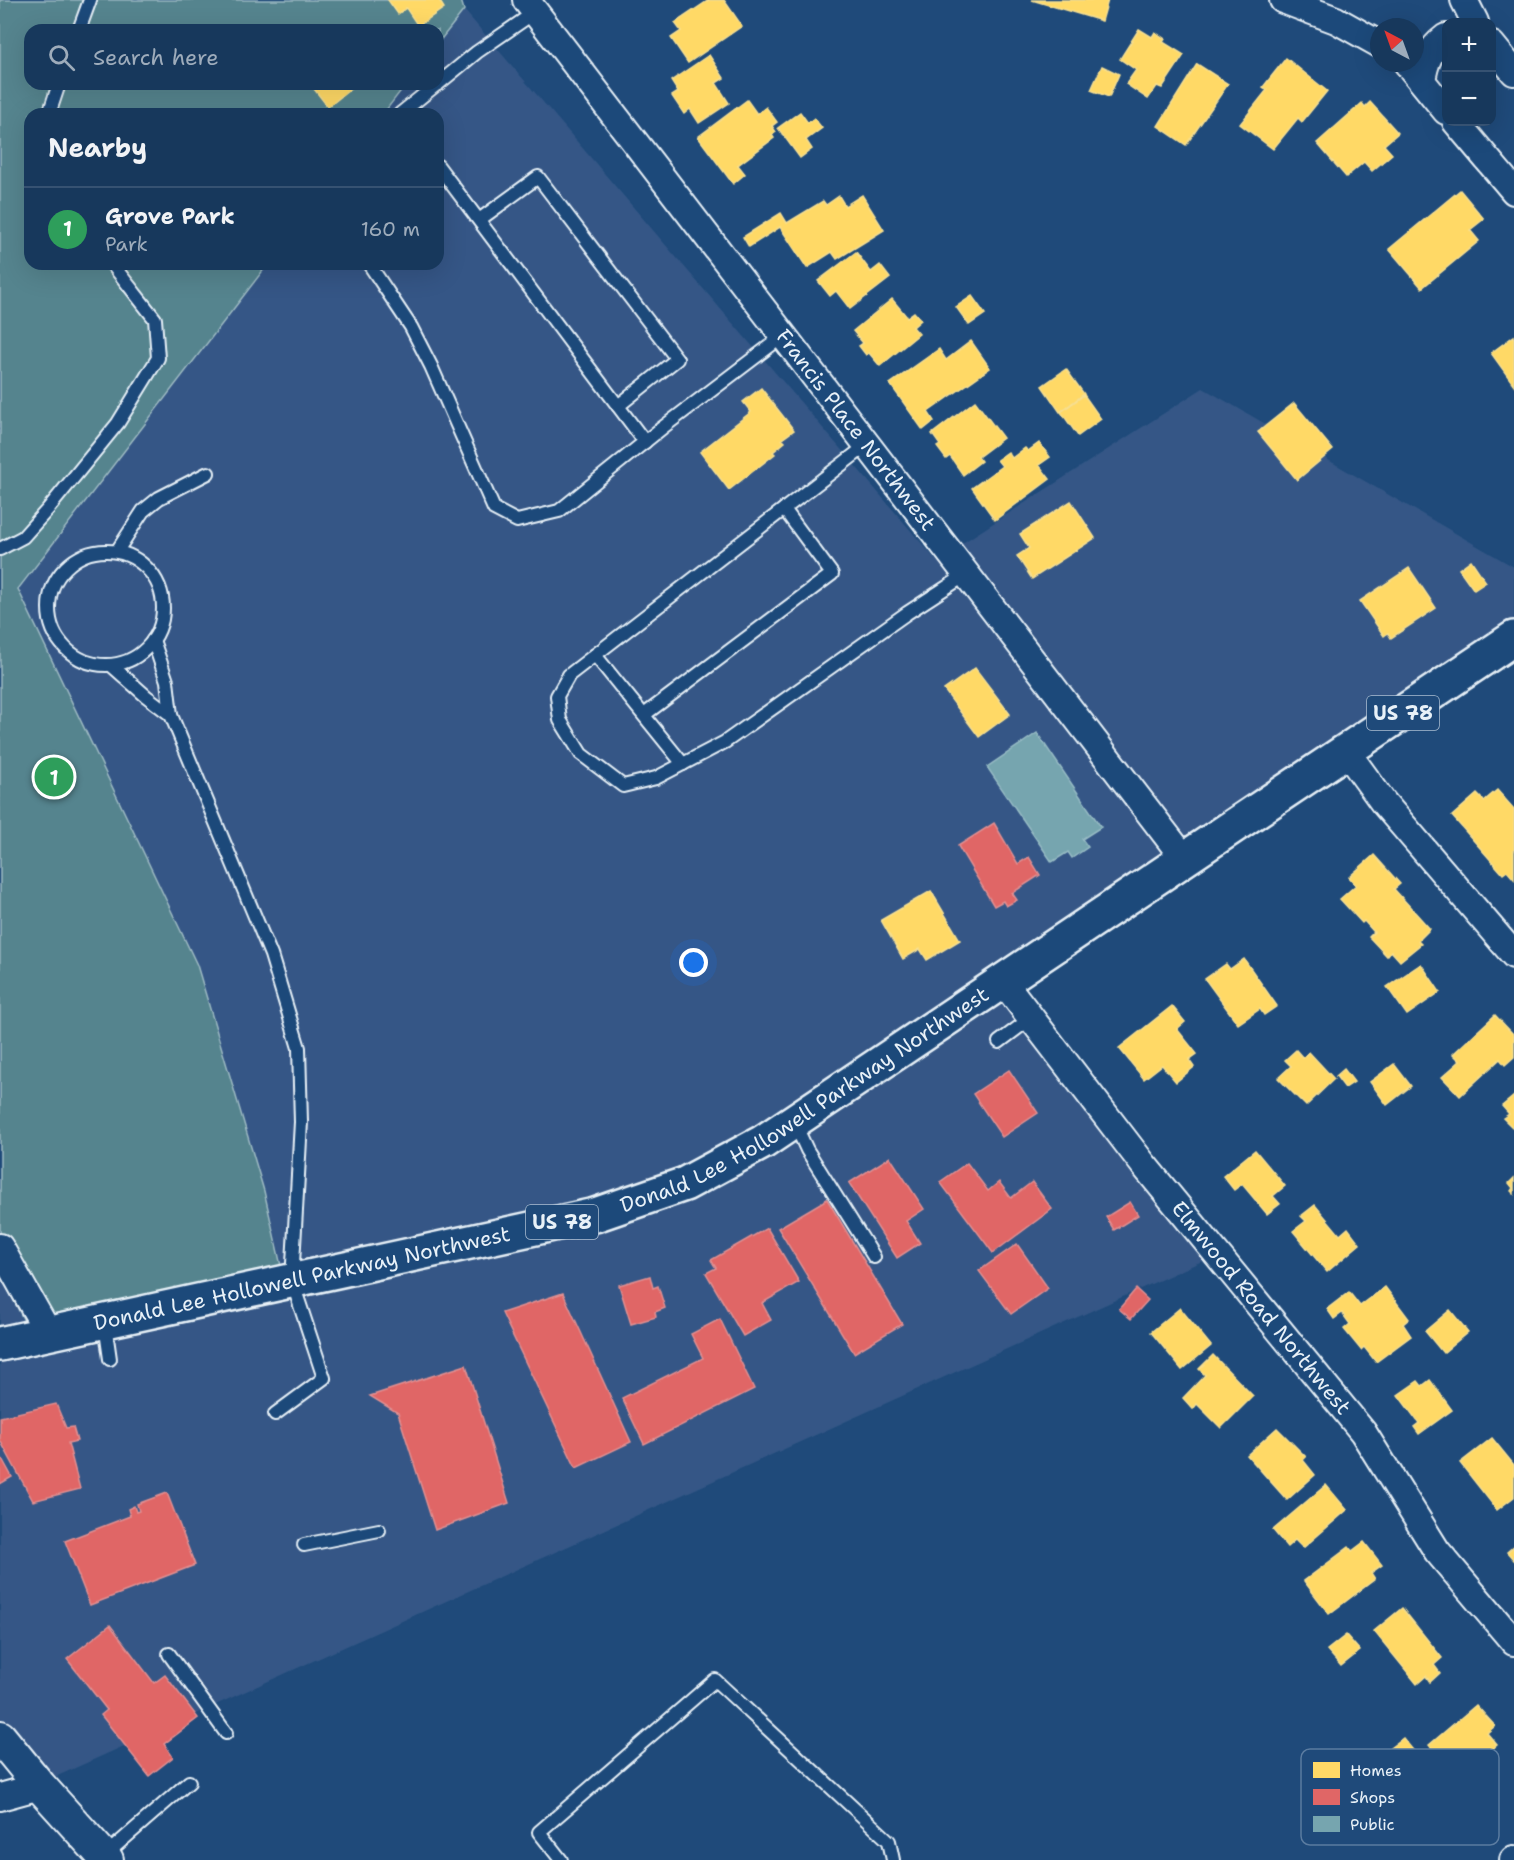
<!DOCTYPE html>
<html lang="en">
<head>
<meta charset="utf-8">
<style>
	body { margin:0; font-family:"Shantell Sans",sans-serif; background:#203f62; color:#f1f3f6 }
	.controls { position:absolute; right:18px; top:18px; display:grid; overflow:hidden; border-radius:12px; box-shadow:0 6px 24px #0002 }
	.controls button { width:54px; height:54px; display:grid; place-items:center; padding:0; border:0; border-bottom:2px solid #365272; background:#17385c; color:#f1f3f6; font:30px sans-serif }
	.compass { position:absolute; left:1370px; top:18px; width:54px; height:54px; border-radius:50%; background:#17385c; box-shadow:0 6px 24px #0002; rotate:319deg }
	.you { position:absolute; left:694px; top:963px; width:21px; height:21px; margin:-15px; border:4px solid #fff; border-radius:50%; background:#1a73e8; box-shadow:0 0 0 9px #1a73e833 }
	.badge { display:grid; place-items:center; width:39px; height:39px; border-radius:50%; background:#e797bd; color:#fff; font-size:20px; font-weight:700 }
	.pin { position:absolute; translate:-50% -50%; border:3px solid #fff; box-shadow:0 2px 6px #0006 }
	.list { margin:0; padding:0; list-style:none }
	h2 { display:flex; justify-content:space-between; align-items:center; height:78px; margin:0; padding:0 24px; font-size:26px }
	h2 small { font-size:20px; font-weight:400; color:#9eacbb }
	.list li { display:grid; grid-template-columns:39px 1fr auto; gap:18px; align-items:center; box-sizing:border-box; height:84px; padding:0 24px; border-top:2px solid #365272 }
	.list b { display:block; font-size:22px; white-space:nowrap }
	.list p { margin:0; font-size:20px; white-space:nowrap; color:#9eacbb }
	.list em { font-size:20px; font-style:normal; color:#9eacbb }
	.icon { flex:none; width:33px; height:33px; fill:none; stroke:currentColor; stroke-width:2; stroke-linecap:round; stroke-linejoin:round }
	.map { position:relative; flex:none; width:1514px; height:1860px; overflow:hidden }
	.search { position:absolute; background:#17385c; box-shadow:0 6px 24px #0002; left:24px; top:24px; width:420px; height:66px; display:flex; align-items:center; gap:15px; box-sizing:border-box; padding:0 21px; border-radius:18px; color:#9eacbb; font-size:22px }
	.panel { position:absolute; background:#17385c; box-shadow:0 6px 24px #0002; left:24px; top:108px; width:420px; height:162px; border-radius:18px }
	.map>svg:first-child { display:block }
</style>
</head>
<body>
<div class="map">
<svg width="1514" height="1860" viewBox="0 0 1514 1860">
	<rect width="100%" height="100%" fill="#1f4a7a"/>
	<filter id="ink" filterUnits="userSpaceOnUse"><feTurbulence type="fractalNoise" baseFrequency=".0167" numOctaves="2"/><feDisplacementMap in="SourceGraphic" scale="12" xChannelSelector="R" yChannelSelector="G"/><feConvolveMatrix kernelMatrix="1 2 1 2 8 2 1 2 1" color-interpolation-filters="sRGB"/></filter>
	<g filter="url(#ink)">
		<polygon fill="#345786" points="464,10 936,560 1203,388 1514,567 1514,648 999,972 1220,1253 24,1791 0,1757 0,1274 33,1338 197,965 18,589 268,264 438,264 438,114 383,114 406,84 438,84 438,43"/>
		<polygon fill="#54848e" stroke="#9ebac3" stroke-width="1.5" points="0,0 461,0 464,10 438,43 438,30 30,30 30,84 406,84 383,114 30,114 30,264 268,264 18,589 197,965 264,1191 281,1266 33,1338 0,1274"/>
		<g fill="#ffd966" stroke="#f8e092" stroke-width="1.5">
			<polygon points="388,0 439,0 444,8 418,26 406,8 398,14"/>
			<polygon points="709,0 724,0 742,26 688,63 671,38 681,31 675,23"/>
			<polygon points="1032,0 1108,0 1102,21"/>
			<polygon points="1139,29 1152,37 1155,32 1165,39 1163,42 1184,55 1162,88 1157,86 1148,99 1126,84 1136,70 1120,59"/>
			<polygon points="709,55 724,78 716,83 729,103 699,123 690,109 684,114 672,96 678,92 671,81"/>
			<polygon points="1286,58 1327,91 1302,122 1298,118 1273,149 1240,124 1267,90 1263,87"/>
			<polygon points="1197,64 1228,84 1186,145 1158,126"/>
			<polygon points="1102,66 1119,74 1109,97 1091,90"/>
			<polygon points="312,84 353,84 354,86 328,107 311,85"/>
			<polygon points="747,100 757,114 766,107 777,122 772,126 776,132 772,135 774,138 738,165 745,174 733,184 698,137"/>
			<polygon points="1370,102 1398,133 1384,145 1392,154 1372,171 1364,162 1346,177 1317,143 1362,103 1365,107"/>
			<polygon points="800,112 808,123 814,118 822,128 806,140 812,149 800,158 778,128"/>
			<polygon points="1460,190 1484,219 1470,230 1479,241 1422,288 1389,249"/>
			<polygon points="862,195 884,230 837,259 832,252 807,268 780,227 749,247 743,237 781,213 787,223 823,201 826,205 839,196 845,206"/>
			<polygon points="856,252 871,272 880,265 890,278 850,309 836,291 830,296 818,281"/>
			<polygon points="972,296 985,314 969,325 956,307"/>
			<polygon points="892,299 907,317 914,312 921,320 913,327 919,334 880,366 869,353 866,355 859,346 863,343 853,331"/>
			<polygon points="1514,336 1514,385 1491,353"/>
			<polygon points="971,341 990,368 928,412 934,421 923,430 890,384 939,349 946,360"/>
			<polygon points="1066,369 1084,394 1060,412 1042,386"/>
			<polygon points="761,388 794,430 782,439 785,442 773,452 775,454 729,490 700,452 751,412 743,402"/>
			<polygon points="1084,395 1101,419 1078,436 1061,412"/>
			<polygon points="975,401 1003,438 978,457 981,461 963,475 950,456 946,459 937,447 940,445 932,434"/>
			<polygon points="1294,403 1333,450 1297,480 1258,432"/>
			<polygon points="1039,443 1050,457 1039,465 1050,479 995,520 972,488 1002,466 997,460 1008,452 1012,458 1025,448 1028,451"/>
			<polygon points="1071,501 1095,538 1032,579 1017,556 1029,548 1020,534"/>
			<polygon points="1471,560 1486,582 1474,590 1459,569"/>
			<polygon points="1409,568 1436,608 1391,638 1388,633 1384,636 1360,601"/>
			<polygon points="975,668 1010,714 979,737 944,690"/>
			<polygon points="1497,790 1514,809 1514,879 1507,871 1503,874 1452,816 1477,794 1484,801"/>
			<polygon points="1374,855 1400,884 1394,889 1430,929 1418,941 1421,944 1400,961 1391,951 1387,956 1369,937 1374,932 1364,921 1362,923 1340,899 1356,885 1349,877"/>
			<polygon points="931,891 960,940 927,960 920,949 903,959 881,920"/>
			<polygon points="1244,959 1277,1006 1264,1015 1260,1009 1238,1024 1205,979 1226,964 1230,969"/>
			<polygon points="1421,964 1440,992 1407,1015 1387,987"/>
			<polygon points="1172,1006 1185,1022 1177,1029 1197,1054 1189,1060 1194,1067 1176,1082 1162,1065 1144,1079 1119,1048"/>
			<polygon points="1495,1015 1514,1035 1514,1057 1505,1065 1500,1059 1460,1096 1442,1077 1460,1061 1453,1054"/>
			<polygon points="1296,1050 1303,1058 1309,1052 1334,1079 1306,1106 1278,1078 1291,1066 1285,1060"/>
			<polygon points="1394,1064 1411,1086 1387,1105 1370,1082"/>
			<polygon points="1344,1069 1354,1082 1345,1088 1336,1076"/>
			<polygon points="1514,1096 1514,1125 1512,1127 1503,1118 1509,1114 1502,1106"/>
			<polygon points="1255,1150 1285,1186 1273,1196 1280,1204 1267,1214 1242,1184 1234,1190 1223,1176"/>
			<polygon points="1514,1178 1514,1194 1511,1191 1513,1188 1509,1183"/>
			<polygon points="1315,1205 1340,1235 1348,1228 1360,1244 1327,1272 1293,1231 1306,1221 1301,1216"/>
			<polygon points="1385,1287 1409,1319 1403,1324 1411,1336 1376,1362 1364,1347 1361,1350 1344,1329 1350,1324 1342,1313 1334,1319 1327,1309 1349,1292 1360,1306"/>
			<polygon points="1180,1308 1211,1346 1182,1370 1151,1332"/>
			<polygon points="1450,1310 1468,1332 1443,1353 1425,1331"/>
			<polygon points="1213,1355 1253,1396 1221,1428 1197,1404 1193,1409 1183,1398 1205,1375 1199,1369"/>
			<polygon points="1430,1380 1452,1410 1419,1434 1414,1427 1419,1423 1398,1395 1418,1381 1422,1386"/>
			<polygon points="1277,1428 1306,1457 1303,1460 1315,1475 1287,1500 1247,1455"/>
			<polygon points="1492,1438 1514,1465 1514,1497 1497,1510 1460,1463"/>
			<polygon points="1326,1485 1347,1510 1303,1548 1295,1540 1287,1547 1273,1530"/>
			<polygon points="1364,1542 1382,1565 1371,1573 1375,1579 1329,1614 1304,1581 1349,1547 1352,1551"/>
			<polygon points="1514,1546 1514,1560 1507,1552"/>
			<polygon points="1402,1608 1442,1658 1434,1665 1440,1673 1430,1682 1426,1676 1417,1684 1374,1631"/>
			<polygon points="1346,1635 1360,1651 1341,1666 1327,1650"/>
			<polygon points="1476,1705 1495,1726 1487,1733 1497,1745 1458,1779 1429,1745"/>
			<polygon points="1403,1738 1425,1765 1394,1790 1372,1762"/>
		</g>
		<g fill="#e06666" stroke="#e29092" stroke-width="1.5">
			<polygon points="994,823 1018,864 1029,857 1040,875 1012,893 1017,900 1006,906 1003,901 994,906 958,846"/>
			<polygon points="1009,1070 1038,1113 1002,1137 973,1094"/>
			<polygon points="890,1157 924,1209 906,1221 920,1243 897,1258 849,1183"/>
			<polygon points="967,1163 988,1191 999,1182 1011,1198 1032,1182 1052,1209 993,1253 940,1182"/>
			<polygon points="827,1199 902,1324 854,1353 778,1228"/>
			<polygon points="1130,1202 1138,1215 1114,1230 1106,1217"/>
			<polygon points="767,1228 799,1282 762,1303 771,1320 743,1336 706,1273 716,1268 711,1260"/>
			<polygon points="1017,1244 1048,1288 1011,1314 979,1271"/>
			<polygon points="650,1276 653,1288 658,1286 665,1308 655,1312 656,1317 631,1324 619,1285"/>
			<polygon points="1136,1289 1148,1300 1131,1319 1119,1309"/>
			<polygon points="563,1293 631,1442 576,1468 502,1313"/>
			<polygon points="720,1319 754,1389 644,1444 622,1398 703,1358 691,1334"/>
			<polygon points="466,1365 509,1503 435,1530 398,1413 370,1396"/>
			<polygon points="56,1404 66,1428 73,1427 77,1441 68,1443 80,1489 33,1501 0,1440 0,1417"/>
			<polygon points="0,1455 12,1477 0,1484"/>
			<polygon points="167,1493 195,1565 90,1605 65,1541 130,1516 128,1509 134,1506 136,1512 139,1511 137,1504"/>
			<polygon points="110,1625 154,1683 165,1675 198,1718 164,1744 173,1757 149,1776 101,1715 107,1710 67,1659"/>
		</g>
		<polygon fill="#76a5af" stroke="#98bcc5" stroke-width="1.5" points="1037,733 1101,827 1082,839 1088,847 1072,858 1068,852 1052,862 987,767"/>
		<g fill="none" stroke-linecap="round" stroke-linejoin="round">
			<defs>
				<g id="service">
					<polyline points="79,30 90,0"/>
					<polyline points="438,84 477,52 535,12"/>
					<polyline points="49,114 59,84"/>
					<polyline points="400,114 437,84"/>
					<polyline points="438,166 645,442"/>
					<polyline points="479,220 538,177 677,359 618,406"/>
					<polyline points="369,264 411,327 431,366 494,509 517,521 559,511 662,428 783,336"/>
					<polyline points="867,445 569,675 557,696 560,720 581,754 623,786 656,778 725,742 907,613 967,574"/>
					<polyline points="0,549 23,537 48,509 118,423 158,358 155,319 112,264"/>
					<circle cx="106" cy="608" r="57"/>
					<polyline points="117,551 143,511 159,498 208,473"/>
					<polyline points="153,640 167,681 171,715 271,955 299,1048 301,1122 292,1281 324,1378 275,1414"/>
					<polyline points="595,655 683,764"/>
					<polyline points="111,665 146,696 171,715"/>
					<polyline points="644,715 832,574 784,509"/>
					<polyline points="999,1042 1031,1018"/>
					<polyline points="794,1122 807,1150 874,1257"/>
					<polyline points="105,1324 110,1359"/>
					<polyline points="304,1545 379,1530"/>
					<polyline points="169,1654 226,1733"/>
					<polyline points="104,1856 189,1782"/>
					<polyline points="561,1860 539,1832 715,1680 889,1841 893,1860"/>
				</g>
				<g id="minor">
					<path id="s1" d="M 526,0 L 1184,858"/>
					<polyline points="1283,0 1336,20 1379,44"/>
					<polyline points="1464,0 1475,22"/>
					<polyline points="1492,45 1514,72"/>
					<polyline points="1407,63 1446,111"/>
					<path d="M 1422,81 C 1425,61 1430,49 1446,37"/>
					<polyline points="1456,122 1514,191"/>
					<polyline points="1346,751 1383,802 1514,955"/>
					<path id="s2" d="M 1002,980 L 1143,1164 L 1363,1432 L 1437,1551 L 1514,1642"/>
					<polyline points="0,1247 49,1334"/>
					<polyline points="0,1797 40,1786"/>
					<polyline points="1513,1860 1514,1859"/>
				</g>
				<polyline id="tertiary" points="0,1737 40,1786 107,1860"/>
				<g id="primary">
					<path id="s3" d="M 0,1344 L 595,1215 L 685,1184 L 763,1142 L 1514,638"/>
				</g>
			</defs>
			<use href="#service" stroke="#e8f1f8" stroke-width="16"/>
			<use href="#minor" stroke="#e8f1f8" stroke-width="30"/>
			<use href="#tertiary" stroke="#e8f1f8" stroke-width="36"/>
			<use href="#primary" stroke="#e8f1f8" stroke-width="38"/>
			<use href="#service" stroke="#1f4a7a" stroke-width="12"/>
			<use href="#minor" stroke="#1f4a7a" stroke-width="26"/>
			<use href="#tertiary" stroke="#1f4a7a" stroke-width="32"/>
			<use href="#primary" stroke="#1f4a7a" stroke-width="33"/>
		</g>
	</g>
	<g text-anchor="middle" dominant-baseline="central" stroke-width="6" stroke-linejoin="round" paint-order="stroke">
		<g fill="#1f4a7a" stroke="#acbfd2" stroke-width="1.5">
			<rect x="1367" y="696" width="72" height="34" rx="4.5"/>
			<rect x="526" y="1205" width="72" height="34" rx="4.5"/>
		</g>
		<g font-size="20" font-weight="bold" fill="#e8f1f8">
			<text x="1403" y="713">US 78</text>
			<text x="562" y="1222">US 78</text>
		</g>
		<g font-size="21" fill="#e8f1f8" stroke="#1f4a7a">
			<text stroke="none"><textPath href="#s1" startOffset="542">Francis Place Northwest</textPath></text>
			<text stroke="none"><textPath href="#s3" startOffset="849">Donald Lee Hollowell Parkway Northwest</textPath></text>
			<text stroke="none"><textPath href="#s3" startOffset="309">Donald Lee Hollowell Parkway Northwest</textPath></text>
			<text stroke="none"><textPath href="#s2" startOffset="418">Elmwood Road Northwest</textPath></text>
		</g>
	</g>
	<rect x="1301" y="1749" width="198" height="96" rx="9" fill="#1f4a7a" stroke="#5b7ca0" stroke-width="1.5"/>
	<rect x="1313" y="1762" width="27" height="16" fill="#ffd966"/>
	<rect x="1313" y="1789" width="27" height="16" fill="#e06666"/>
	<rect x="1313" y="1816" width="27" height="16" fill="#76a5af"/>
	<g font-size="16" fill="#e8f1f8">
		<text x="1350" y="1776">Homes</text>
		<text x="1350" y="1803">Shops</text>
		<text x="1350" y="1830">Public</text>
	</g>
</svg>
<div class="controls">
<button>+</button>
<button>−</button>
</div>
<svg class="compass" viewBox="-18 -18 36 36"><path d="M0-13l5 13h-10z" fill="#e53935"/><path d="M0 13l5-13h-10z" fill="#9eacbb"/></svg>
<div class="you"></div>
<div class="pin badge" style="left:54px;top:777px;background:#2e9e5b">1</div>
<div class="search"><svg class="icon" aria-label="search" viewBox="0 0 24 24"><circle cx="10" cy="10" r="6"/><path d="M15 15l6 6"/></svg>Search here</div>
<section class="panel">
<h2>Nearby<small></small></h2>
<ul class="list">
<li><span class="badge" style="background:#2e9e5b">1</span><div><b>Grove Park</b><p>Park</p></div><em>160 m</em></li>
</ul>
</section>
</div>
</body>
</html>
